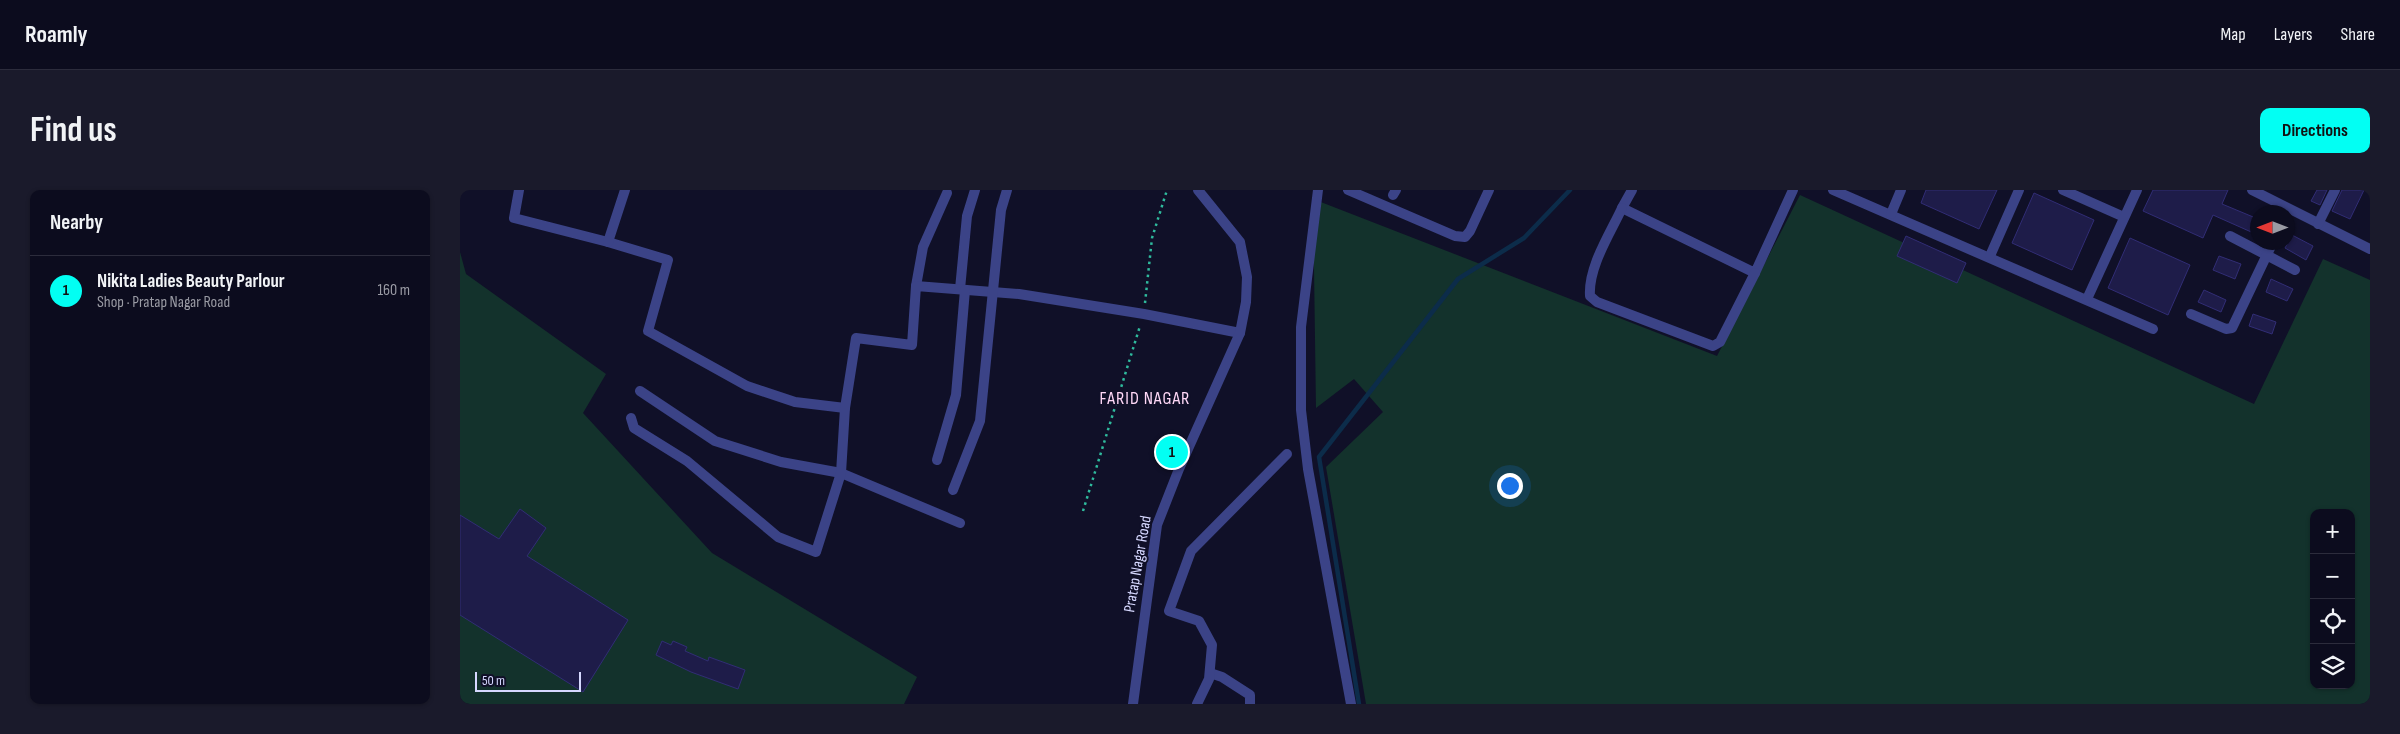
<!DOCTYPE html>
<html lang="en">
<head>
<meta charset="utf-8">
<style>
	body { margin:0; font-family:"Sofia Sans Condensed",sans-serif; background:#1a1a2b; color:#f1f3f6 }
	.controls { position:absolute; right:15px; bottom:15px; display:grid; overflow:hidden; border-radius:10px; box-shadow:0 1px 4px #0004 }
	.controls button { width:45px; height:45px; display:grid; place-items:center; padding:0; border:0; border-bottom:1px solid #2c2c3c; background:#0c0c1e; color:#f1f3f6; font:25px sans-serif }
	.compass { position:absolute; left:1790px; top:15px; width:45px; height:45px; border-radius:50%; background:#0c0c1e; box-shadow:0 1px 4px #0004; rotate:270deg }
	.scale { position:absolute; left:15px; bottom:12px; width:106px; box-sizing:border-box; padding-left:5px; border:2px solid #d6d8ff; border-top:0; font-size:14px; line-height:18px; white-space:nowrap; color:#d6d8ff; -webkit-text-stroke:4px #101028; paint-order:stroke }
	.you { position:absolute; left:1049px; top:295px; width:18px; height:18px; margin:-12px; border:4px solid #fff; border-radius:50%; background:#1a73e8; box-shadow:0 0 0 8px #1a73e833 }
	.badge { display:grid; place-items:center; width:32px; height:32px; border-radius:50%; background:#02fff3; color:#111; font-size:16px; font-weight:700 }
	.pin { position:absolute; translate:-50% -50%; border:2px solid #fff; box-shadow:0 1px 5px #0006 }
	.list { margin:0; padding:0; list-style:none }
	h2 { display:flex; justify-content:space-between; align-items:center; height:65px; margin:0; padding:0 20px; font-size:21px }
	h2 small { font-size:16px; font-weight:400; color:#9a9ba4 }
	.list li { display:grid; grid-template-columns:32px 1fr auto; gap:15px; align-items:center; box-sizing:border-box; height:70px; padding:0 20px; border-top:1px solid #2c2c3c }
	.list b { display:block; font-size:19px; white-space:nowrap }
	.list p { margin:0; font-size:16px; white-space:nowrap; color:#9a9ba4 }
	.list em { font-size:16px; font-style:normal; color:#9a9ba4 }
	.icon { flex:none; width:28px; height:28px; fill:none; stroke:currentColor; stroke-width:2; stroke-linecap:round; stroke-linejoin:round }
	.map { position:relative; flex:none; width:1910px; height:514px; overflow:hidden; border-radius:10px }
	header { display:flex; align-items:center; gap:30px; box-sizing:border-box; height:70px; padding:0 25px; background:#0c0c1e; border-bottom:1px solid #2c2c3c }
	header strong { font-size:24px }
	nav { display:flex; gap:28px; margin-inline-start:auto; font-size:18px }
	.intro { display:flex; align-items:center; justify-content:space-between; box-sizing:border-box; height:120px; padding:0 30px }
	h1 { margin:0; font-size:35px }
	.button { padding:12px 22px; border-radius:10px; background:#02fff3; color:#111; font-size:18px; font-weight:700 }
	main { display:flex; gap:30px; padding:0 30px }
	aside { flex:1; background:#0c0c1e; border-radius:10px; box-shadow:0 1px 4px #0004 }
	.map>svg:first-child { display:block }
</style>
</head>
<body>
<header>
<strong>Roamly</strong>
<nav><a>Map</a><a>Layers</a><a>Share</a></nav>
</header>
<div class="intro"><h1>Find us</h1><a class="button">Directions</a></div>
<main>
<aside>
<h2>Nearby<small></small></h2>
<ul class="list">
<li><span class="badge">1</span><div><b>Nikita Ladies Beauty Parlour</b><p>Shop · Pratap Nagar Road</p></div><em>160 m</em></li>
</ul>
</aside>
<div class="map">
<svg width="1910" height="514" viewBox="0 0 1910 514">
	<rect width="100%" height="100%" fill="#101028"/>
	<g fill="#13322c" fill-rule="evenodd">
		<path d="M 1340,5 L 1794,214 L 1863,69 L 1910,90 L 1910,514 L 906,514 L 866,277 L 923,222 L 894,189 L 856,218 L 853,9 L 1257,166 ZM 1854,323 L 1891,323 L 1891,495 L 1854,495 Z"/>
		<polygon points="0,62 6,84 146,184 123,223 252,363 457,487 444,514 0,514"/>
	</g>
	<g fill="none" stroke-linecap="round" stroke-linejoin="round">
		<polyline stroke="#0c2c4a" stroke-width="4.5" points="899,514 859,267 998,89 1064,48 1110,0"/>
	</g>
	<g fill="#1e1c49" stroke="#312d75">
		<polygon points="1466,0 1537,0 1519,39 1461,13"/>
		<polygon points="1693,0 1768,0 1762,14 1798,29 1798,45 1753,25 1743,48 1683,21"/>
		<polygon points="1857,0 1867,0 1860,15 1851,11"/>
		<polygon points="1882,0 1904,0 1890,29 1872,21"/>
		<polygon points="1574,3 1634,30 1612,80 1552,53"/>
		<polygon points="1832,45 1853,56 1846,70 1825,58"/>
		<polygon points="1446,46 1506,73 1497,93 1437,66"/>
		<polygon points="1670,48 1730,75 1708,125 1648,98"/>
		<polygon points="1759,66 1781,74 1775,89 1753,80"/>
		<polygon points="1811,89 1833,99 1827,111 1806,102"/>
		<polygon points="1744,100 1766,110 1761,122 1738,112"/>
		<polygon points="1793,124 1816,132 1812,144 1789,136"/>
		<polygon points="60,319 86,338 67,366 168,430 123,502 0,425 0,325 39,349"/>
		<polygon points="202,451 211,455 213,451 227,457 225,461 248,471 249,467 285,480 278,499 231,482 196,465"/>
	</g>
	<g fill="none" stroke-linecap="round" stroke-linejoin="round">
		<g stroke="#2fba9d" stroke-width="2.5" stroke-dasharray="2.5 4" stroke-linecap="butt">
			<polyline points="685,113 692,48 707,0"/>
			<polyline points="623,321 680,136"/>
		</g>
		<g stroke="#3b4387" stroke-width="10">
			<polyline points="59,0 54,28 148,52 208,70 188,141 287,196 335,212 385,218"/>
			<polyline points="858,0 841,137 841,220 848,279 891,514"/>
			<polyline points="888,0 995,46 1005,47 1010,41 1029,0"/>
			<polyline points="1172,0 1162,18 1295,83 1333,0"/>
			<polyline points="1373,0 1693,139"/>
			<polyline points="1603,0 1664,27"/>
			<polyline points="1792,0 1910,59"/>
			<polyline points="933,5 936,0"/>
			<path d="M 1162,18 C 1150,44 1128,77 1130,106 L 1137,112 L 1253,156 L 1260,152 L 1295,83"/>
			<polyline points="1431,24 1441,0"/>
			<polyline points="1858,34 1875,0"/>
			<polyline points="1770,46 1835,80"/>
			<polyline points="148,52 165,0"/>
			<polyline points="1530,66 1559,0"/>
			<polyline points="456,96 463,57 487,3"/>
			<polyline points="500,99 507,26 515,0"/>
			<polyline points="1627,109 1677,0"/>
			<polyline points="1731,124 1766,139 1772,138 1813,52"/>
			<polyline points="180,201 255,251 321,272 381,283 500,333"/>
			<polyline points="171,228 174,238 227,271 318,347 356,362 381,283 385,218 396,148 452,155 456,96 559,104 684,124 780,143"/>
			<polyline points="477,270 496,205 505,100"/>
			<polyline points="493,300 520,231 541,20 547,0"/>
			<polyline points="750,483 762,487 790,505 790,514"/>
			<polyline points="673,514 697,335 719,279 780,143 786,112 787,87 780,52 738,0"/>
			<polyline points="737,514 749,489 752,455 739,431 709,421 731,361 827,264"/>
		</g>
	</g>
	<g text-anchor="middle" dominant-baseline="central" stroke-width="4" stroke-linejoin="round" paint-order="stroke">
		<g font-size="16" fill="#d6d8ff" stroke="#101028">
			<text transform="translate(678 374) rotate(-80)">Pratap Nagar Road</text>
		</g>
		<g font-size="18" letter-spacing="1" fill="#ffd8f7" stroke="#101028">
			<text x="685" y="208">FARID NAGAR</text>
		</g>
	</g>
</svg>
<div class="controls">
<button>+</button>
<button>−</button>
<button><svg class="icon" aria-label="locate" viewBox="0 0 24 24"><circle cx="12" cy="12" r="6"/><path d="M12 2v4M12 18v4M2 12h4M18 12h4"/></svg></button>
<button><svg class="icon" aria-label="layers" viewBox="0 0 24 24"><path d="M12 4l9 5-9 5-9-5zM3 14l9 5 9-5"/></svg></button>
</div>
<svg class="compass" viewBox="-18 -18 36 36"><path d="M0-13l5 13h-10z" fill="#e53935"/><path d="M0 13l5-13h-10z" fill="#9a9ba4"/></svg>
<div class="scale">50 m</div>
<div class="you"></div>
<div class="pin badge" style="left:712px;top:262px">1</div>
</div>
</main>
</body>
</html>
